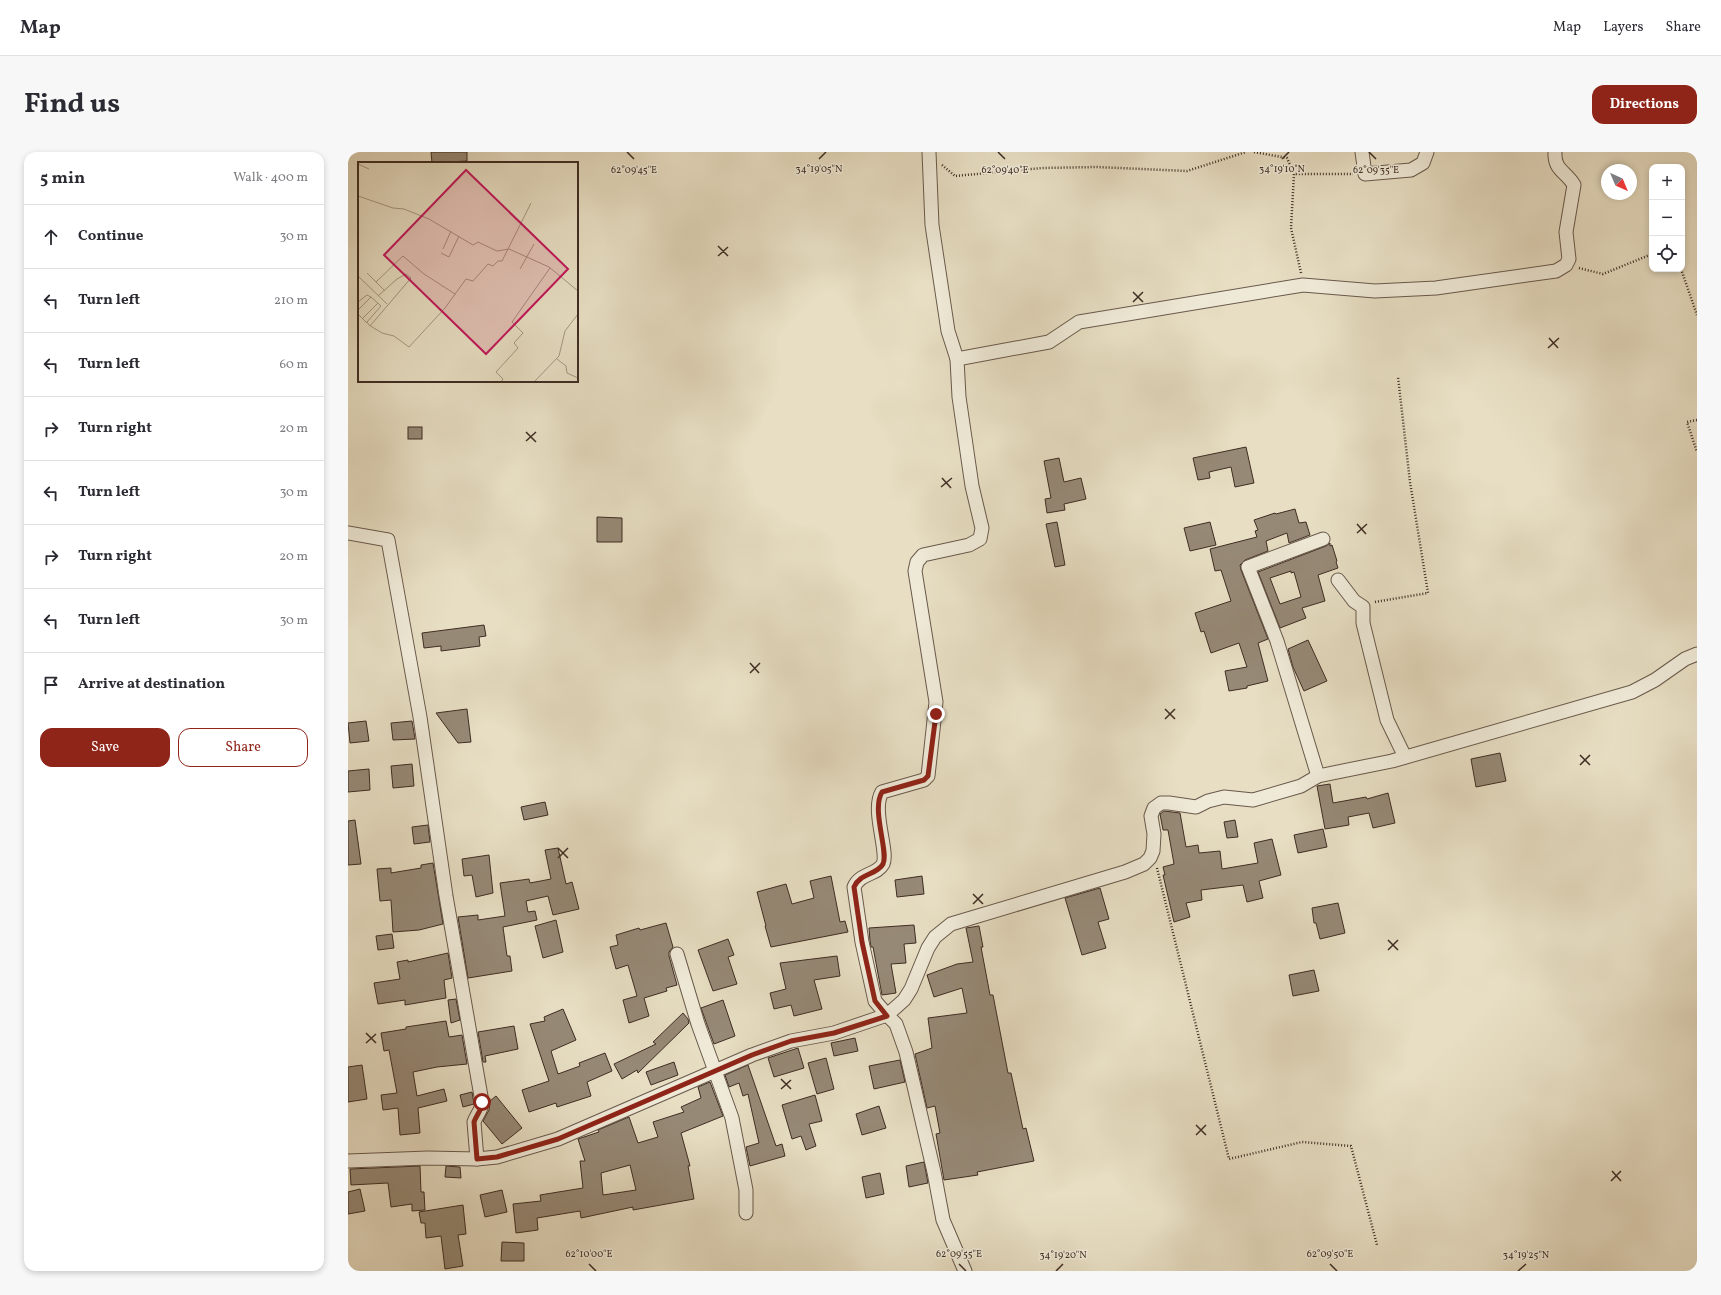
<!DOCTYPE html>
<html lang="en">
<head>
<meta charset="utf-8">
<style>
	body { margin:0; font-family:Vollkorn,serif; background:#f7f7f7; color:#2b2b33 }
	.controls { position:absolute; right:12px; top:12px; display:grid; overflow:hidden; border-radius:8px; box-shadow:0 2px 6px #0003 }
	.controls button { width:36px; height:36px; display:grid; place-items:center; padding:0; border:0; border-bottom:1px solid #e1e1e2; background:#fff; color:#2b2b33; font:20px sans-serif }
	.compass { position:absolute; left:1253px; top:12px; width:36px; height:36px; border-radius:50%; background:#fff; box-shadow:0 2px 6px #0003; rotate:136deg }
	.stop { position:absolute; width:12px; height:12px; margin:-9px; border:3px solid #8f2418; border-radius:50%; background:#fff }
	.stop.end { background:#8f2418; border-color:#fff; box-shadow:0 1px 4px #0008 }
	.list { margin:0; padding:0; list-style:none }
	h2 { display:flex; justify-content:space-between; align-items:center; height:52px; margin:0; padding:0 16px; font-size:17px }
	h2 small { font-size:13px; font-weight:400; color:#7c7c81 }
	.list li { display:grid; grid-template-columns:26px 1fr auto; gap:12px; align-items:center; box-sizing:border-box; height:64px; padding:0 16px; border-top:1px solid #e1e1e2 }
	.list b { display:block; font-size:15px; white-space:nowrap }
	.list em { font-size:13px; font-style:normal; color:#7c7c81 }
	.actions { display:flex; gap:8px; padding:12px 16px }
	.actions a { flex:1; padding:9px 0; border:1px solid #8f2418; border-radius:12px; text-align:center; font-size:14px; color:#8f2418 }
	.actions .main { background:#8f2418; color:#fff }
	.icon { flex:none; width:22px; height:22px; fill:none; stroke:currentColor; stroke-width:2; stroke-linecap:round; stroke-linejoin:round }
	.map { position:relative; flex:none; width:1349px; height:1119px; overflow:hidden; border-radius:12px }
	header { display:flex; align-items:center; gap:24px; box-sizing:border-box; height:56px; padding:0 20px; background:#fff; border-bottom:1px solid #e1e1e2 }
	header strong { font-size:19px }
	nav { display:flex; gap:22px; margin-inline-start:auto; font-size:14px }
	.intro { display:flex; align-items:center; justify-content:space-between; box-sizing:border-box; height:96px; padding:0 24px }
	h1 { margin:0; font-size:28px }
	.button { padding:10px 18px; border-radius:12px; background:#8f2418; color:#fff; font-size:14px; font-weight:700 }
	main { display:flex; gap:24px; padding:0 24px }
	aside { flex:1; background:#fff; border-radius:12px; box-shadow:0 2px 6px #0003 }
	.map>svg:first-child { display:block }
</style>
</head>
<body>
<header>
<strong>Map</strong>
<nav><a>Map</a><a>Layers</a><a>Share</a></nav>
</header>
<div class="intro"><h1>Find us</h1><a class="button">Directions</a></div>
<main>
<aside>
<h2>5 min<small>Walk · 400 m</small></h2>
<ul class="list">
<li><svg class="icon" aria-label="ahead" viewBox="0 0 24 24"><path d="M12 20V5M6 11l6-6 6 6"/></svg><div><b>Continue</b></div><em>30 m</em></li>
<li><svg class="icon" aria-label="left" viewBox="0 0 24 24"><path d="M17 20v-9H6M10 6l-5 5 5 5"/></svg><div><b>Turn left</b></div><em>210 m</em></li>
<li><svg class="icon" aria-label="left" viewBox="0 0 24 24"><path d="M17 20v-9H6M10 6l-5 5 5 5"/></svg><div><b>Turn left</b></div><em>60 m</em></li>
<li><svg class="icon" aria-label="right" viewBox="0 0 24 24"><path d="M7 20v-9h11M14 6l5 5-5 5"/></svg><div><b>Turn right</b></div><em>20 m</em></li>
<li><svg class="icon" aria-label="left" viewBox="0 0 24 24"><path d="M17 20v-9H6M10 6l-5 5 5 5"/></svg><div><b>Turn left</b></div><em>30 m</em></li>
<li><svg class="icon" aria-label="right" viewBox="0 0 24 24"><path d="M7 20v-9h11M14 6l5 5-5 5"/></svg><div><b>Turn right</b></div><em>20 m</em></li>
<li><svg class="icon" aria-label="left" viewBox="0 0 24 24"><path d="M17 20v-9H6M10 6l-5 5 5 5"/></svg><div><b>Turn left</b></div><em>30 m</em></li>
<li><svg class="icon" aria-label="arrive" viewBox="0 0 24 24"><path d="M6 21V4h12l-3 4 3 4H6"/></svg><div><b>Arrive at destination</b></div></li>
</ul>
<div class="actions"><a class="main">Save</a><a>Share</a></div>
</aside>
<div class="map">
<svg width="1349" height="1119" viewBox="0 0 1349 1119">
	<rect width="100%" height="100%" fill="#e7dec3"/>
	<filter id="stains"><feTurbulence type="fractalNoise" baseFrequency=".005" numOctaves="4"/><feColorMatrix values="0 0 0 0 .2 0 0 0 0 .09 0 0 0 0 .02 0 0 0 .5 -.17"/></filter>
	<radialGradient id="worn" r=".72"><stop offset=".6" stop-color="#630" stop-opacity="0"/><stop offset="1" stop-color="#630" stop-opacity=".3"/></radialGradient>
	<g fill="#968976" stroke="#3f2d23" fill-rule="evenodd">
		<polygon points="83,0 119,0 119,9 84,11"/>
		<rect x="60" y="275" width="14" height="12"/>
		<polygon points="898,295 906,331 887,335 883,315 861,320 862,326 850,328 845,306"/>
		<polygon points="711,306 716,330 733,326 738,347 716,352 717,358 699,361 697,347 703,346 696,309"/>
		<polygon points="947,357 951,371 958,370 962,383 941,391 939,381 918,389 920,399 897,408 892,413 893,418 920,487 910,491 920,529 899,534 899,536 881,539 877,519 899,515 891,491 863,501 856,479 853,480 847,461 883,449 873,418 867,419 862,397 909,385 907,379 910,378 906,368 927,361 928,362"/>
		<polygon points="249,365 274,366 274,390 249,390"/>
		<polygon points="709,370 717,413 707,415 698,372"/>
		<polygon points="862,370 868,393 842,399 836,376"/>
		<path d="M 982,391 L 982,394 L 984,393 L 989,409 L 988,410 L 990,416 L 970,423 L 977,449 L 954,456 L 958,466 L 932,476 L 910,420 L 978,394 ZM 943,419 L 943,421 L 946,420 L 953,445 L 932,452 L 922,426 Z"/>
		<polygon points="136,473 138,484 131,485 132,494 93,499 93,494 76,496 74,481"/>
		<polygon points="960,488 979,529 956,539 945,515 940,497"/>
		<polygon points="119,557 123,590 110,591 88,561"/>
		<polygon points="18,569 21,589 2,591 0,571"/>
		<polygon points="64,569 67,587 45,588 43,571"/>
		<polygon points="1152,601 1158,629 1128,635 1123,607"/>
		<polygon points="64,612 66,634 45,636 43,614"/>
		<polygon points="21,617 22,638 0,640 0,619"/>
		<polygon points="982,632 985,651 1018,645 1019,647 1040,641 1047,671 1025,676 1021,661 1000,665 1001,673 977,677 969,634"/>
		<polygon points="197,650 200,663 176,668 173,655"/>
		<polygon points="816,659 832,661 838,695 850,693 851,701 872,699 874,717 910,711 906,691 924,687 933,723 911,729 915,746 899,750 895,733 853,738 854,748 838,751 842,765 826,770 815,723 817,723 815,715 826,712 820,678 815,678 812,662"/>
		<polygon points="7,668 13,712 0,713 0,669"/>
		<polygon points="887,668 890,685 879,686 876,670"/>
		<polygon points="80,673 82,690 66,692 64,675"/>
		<polygon points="975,677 979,695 950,701 946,683"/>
		<polygon points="210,696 218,732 224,730 231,757 205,763 200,744 178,749 180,760 187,759 189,768 155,775 159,804 162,804 164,819 120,826 110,765 130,763 130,768 157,764 152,731 181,727 182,731 203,727 197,698"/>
		<polygon points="141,703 145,741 128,745 124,723 116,724 114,707"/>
		<polygon points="85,711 95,772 71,778 45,780 43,748 32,749 29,717 43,716 43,721 73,716 73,713"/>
		<polygon points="483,724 492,770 497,769 500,780 423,795 417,774 418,774 409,740 438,732 444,752 466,746 462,729"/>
		<polygon points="574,724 576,742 549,745 547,728"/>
		<polygon points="752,736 761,767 750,770 758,796 734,803 717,746"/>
		<polygon points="990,751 997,781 972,787 968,771 966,771 964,756"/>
		<polygon points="208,768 215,800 195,806 187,774"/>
		<polygon points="318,771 325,795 321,800 321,804 329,833 318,836 319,839 296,846 301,864 281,871 275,848 289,844 280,813 268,817 262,795 270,793 268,783 291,776 292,778"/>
		<polygon points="566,773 568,791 556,792 558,811 543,812 548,841 534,843 525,795 523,795 522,789 521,776"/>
		<polygon points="631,774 635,795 633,795 642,843 645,843 660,921 663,921 675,977 678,976 686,1009 629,1020 630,1023 596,1028 588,982 592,981 587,954 579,956 567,902 584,896 580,866 619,861 614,836 586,845 579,823 609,812 625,810 618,776"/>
		<polygon points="44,782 46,796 30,798 28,784"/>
		<polygon points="380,787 386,803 380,805 389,832 365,839 350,798"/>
		<polygon points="100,801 104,826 96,828 98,846 57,853 57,848 30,852 26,831 52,827 49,810 60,808 60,810"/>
		<polygon points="489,804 492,824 466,828 474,857 446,864 443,853 426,857 422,841 438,837 432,811"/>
		<polygon points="966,818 971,839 945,844 941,823"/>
		<polygon points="108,847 112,868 103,871 100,848"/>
		<polygon points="375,848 387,884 366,892 353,856"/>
		<polygon points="215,857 228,888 203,899 210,922 232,914 231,911 257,901 264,919 239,930 243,944 209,955 208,951 181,960 174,938 201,929 182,872 197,869 196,865"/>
		<polygon points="335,861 340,867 341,871 290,921 289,918 274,927 266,912 308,892 305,890"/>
		<polygon points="98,869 101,885 114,883 119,912 89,915 65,920 69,944 96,937 99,949 70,956 72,981 52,983 50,956 35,958 33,943 49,941 41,898 36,899 33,881 58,877 58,875"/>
		<polygon points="166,874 170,897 137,904 138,910 135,910 130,880"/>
		<polygon points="507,886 510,899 486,904 483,891"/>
		<polygon points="450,896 456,916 426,925 420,906"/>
		<polygon points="478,906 486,937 469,942 460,911"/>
		<polygon points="552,908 557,930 526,937 521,914"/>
		<polygon points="326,910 330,923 303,933 298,920"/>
		<polygon points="14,913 19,947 0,950 0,915"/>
		<polygon points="400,913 428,994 434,992 437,1004 402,1014 398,995 411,991 400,942 395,944 391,931 381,935 377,923"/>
		<path d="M 362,930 L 375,964 L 333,981 L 342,1014 L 340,1014 L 346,1047 L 285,1058 L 285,1055 L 233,1066 L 232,1059 L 189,1066 L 190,1078 L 168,1081 L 165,1052 L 193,1049 L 192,1043 L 235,1036 L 232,1009 L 237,1009 L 230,987 L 251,980 L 250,978 L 281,965 L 290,991 L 310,985 L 305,970 L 336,960 L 333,955 L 353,946 L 350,935 ZM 282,1013 L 288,1038 L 255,1043 L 253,1021 Z"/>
		<polygon points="124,940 126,952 115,955 112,943"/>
		<polygon points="467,943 474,969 461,972 468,994 458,998 453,984 444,987 434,953"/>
		<polygon points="148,944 174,976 154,992 135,969 141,958 142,949"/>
		<polygon points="531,954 538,976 514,983 508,962"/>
		<polygon points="576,1010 580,1031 561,1035 558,1014"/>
		<polygon points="72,1014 73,1040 76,1040 77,1058 64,1059 64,1052 43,1055 40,1031 3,1033 2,1017"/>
		<polygon points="98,1014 112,1015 113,1026 97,1025"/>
		<polygon points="532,1021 536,1042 518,1046 514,1025"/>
		<polygon points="12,1037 17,1059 0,1062 0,1040"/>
		<polygon points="154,1038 159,1060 137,1065 132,1043"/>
		<polygon points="115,1053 118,1082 110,1083 115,1114 97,1117 93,1084 78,1086 77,1071 73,1071 71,1060"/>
		<polygon points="154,1090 176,1091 176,1109 153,1109"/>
	</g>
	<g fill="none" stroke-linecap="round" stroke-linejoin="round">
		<defs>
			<g id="minor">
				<path d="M 581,0 L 584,73 L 600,179 L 609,207 L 611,245 L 624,334 L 634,376 L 632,387 L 621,393 L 575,403 L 569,410 L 567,419 L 588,550 L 580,624 L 576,628 L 534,640 C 523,658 541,700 535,712 C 529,723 512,721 506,735 L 514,790 L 527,849 L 539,863 L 548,872 L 558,900 L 586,1020 L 595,1068 L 617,1119"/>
				<polyline points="1014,0 1017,22 1063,18 1075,11 1079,0"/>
				<path d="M 609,207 L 701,190 L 731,170 L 955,133 L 1027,139 L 1088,136 L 1208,119 L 1218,113 L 1221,107 L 1218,80 L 1226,33 C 1218,19 1206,19 1207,0"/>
				<path d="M 0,381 L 40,388 L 72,565 L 98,744 L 134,950 C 134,958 129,962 126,970 L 129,1007"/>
				<polyline points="990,428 1006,449 1015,455 1015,471 1039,568 1057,605"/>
				<polyline points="970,624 929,489 900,415 975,387"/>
				<polyline points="329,802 350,872 384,966 398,1038 398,1061"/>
				<polyline points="0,1009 80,1006 129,1007 149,1005 210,987 404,903 443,889 486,881 539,863 556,848 563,837 580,796 587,785 603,772 777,720 796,712 802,706 805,699 806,682 803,664 806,656 813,651 821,651 848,655 860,649 876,645 905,648 953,634 970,624 1044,609 1284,540 1307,528 1337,507 1349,502"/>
			</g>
		</defs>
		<use href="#minor" stroke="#69594b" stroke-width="15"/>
		<g stroke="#3f2d23" stroke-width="2.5" stroke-dasharray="1 2" stroke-linecap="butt">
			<polyline points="906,0 939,6 946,22"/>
			<polyline points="594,13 607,24 694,16 749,15 839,19 898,0"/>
			<polyline points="1231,116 1255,122 1304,102"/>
			<polyline points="1333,117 1349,163"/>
			<polyline points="953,121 943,76 946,22 1005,22"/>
			<polyline points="1349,268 1339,270 1349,300"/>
			<polyline points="1027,450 1080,441 1062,330 1050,225"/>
			<polyline points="809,716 881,1007 954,990 1003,994 1029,1093"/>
		</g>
		<use href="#minor" stroke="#efead8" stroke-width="13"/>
	</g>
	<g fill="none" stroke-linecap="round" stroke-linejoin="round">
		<path stroke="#8f2418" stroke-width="5" d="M 134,950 C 134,958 129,962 126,970 L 129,1007 L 149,1005 L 210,987 L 404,903 L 443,889 L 486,881 L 539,864 L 527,849 L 514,790 L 506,735 C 512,721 529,723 535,712 C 541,700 523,658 534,640 L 576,628 L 580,624 L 588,562"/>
	</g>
	<path fill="none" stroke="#3f2d23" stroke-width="1.5" d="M 279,0 L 286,7M 650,0 L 657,7M 1021,0 L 1028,7M 471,7 L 478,0M 934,7 L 941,0M 370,94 L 380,104M 370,104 L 380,95M 785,140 L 795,150M 785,150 L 795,140M 1201,186 L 1210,196M 1200,196 L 1211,186M 178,280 L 188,290M 178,289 L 188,280M 594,326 L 603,336M 593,335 L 604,326M 1009,372 L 1018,382M 1009,381 L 1019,372M 402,511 L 411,521M 402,521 L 412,511M 817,557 L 827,567M 817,567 L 827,557M 1232,603 L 1242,613M 1232,613 L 1242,603M 210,696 L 220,706M 210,706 L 220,696M 625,742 L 635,752M 625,752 L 635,742M 1040,788 L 1050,798M 1040,798 L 1050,788M 18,881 L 28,891M 18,891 L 28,882M 433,927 L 443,937M 433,937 L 443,928M 848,973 L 858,983M 848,983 L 858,973M 1264,1019 L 1273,1029M 1263,1029 L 1273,1019M 241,1112 L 248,1119M 611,1112 L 618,1119M 982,1112 L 989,1119M 708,1119 L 715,1112M 1170,1119 L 1178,1112"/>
	<g transform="translate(10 10)">
		<rect width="220" height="220" fill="#e7dec3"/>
		<path fill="none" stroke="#a49783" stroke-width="1" d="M 0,2 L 11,7M 0,34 L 35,46 L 46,47 L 71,57 L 115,83 L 120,80 L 139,89 L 151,87 L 191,105 L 220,129M 85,87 L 93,69M 83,91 L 91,95 L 101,74M 162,107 L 176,82M 9,111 L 27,129M 0,114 L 29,142M 18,120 L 45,94 L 66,112 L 97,132M 0,140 L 9,133 L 13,135 L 23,144 L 9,160 L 11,163 L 24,171 L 36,174 L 51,185 L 87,146 L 108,117 L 115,119 L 130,102 L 135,104 L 140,99 L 144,99 L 173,41M 0,148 L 13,135M 0,152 L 9,161M 5,156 L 20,141M 12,164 L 53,116 L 48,112 L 39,117 L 20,134M 199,197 L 208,204 L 209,211 L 220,216M 143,220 L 145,217 L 138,210 L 160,186 L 156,181 L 165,171 L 154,160 L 192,106M 176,220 L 201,194 L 207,169 L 220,152"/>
		<path fill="#c2185b" fill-opacity="0.15" stroke="#c2185b" stroke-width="2" d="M 108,8 L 210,107 L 128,192 L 26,93 Z"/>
		<rect width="220" height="220" fill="none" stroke="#3f2d23" stroke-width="2"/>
	</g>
	<g font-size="10" text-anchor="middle" fill="#3f2d23" stroke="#efead8" stroke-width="3" stroke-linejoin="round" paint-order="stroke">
		<text x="471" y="20">34°19'05"N</text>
		<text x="934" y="20">34°19'10"N</text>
		<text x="286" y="21">62°09'45"E</text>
		<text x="657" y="21">62°09'40"E</text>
		<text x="1028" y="21">62°09'35"E</text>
		<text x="241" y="1105">62°10'00"E</text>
		<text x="611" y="1105">62°09'55"E</text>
		<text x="982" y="1105">62°09'50"E</text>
		<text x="715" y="1106">34°19'20"N</text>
		<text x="1178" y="1106">34°19'25"N</text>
	</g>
	<rect width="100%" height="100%" filter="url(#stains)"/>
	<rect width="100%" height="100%" fill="url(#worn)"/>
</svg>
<div class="controls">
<button>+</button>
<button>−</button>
<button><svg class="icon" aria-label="locate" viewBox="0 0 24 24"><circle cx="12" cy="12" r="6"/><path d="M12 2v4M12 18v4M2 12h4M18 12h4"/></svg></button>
</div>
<svg class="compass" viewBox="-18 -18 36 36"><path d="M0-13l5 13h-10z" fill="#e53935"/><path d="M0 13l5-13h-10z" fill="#7c7c81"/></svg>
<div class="stop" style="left:134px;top:950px"></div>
<div class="stop end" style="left:588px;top:562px"></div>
</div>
</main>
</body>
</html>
